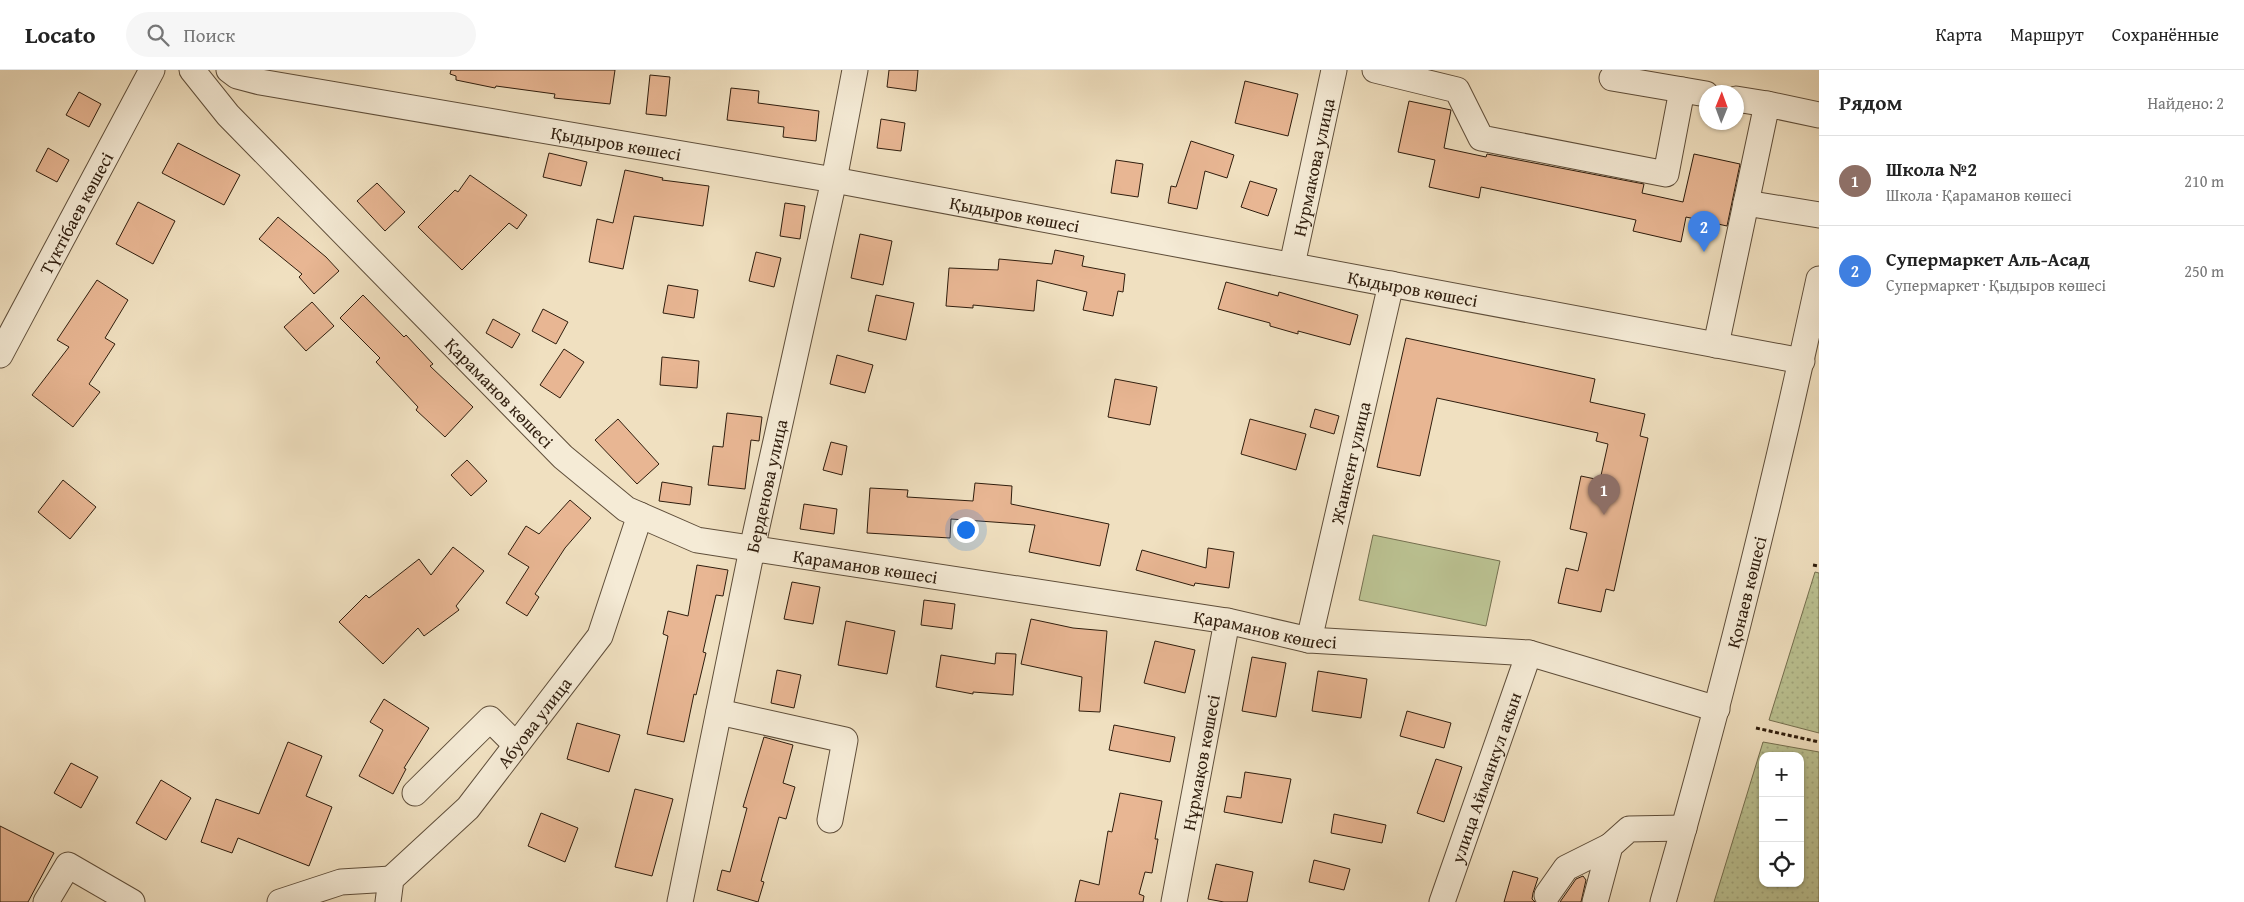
<!DOCTYPE html>
<html lang="ru">
<head>
<meta charset="utf-8">
<style>
	body { margin:0; font-family:"Gentium Book Plus",serif; background:#f6f6f6; color:#222 }
	.controls { position:absolute; right:15px; bottom:15px; display:grid; overflow:hidden; border-radius:10px; box-shadow:0 1px 4px #0004 }
	.controls button { width:45px; height:45px; display:grid; place-items:center; padding:0; border:0; border-bottom:1px solid #e0e0e0; background:#fff; color:#222; font:25px sans-serif }
	.compass { position:absolute; left:1699px; top:15px; width:45px; height:45px; border-radius:50%; background:#fff; box-shadow:0 1px 4px #0004; rotate:1deg }
	.you { position:absolute; left:965px; top:459px; width:18px; height:18px; margin:-12px; border:4px solid #fff; border-radius:50%; background:#1a73e8; box-shadow:0 0 0 8px #1a73e833 }
	.badge { display:grid; place-items:center; width:32px; height:32px; border-radius:50%; background:#111827; color:#fff; font-size:16px; font-weight:700 }
	.pin { position:absolute; translate:-50% -41px; filter:drop-shadow(0 1px 2px #0008) }
	.pin::after { content:''; position:absolute; top:26px; width:18px; height:15px; background:inherit; clip-path:polygon(0 0,100% 0,50% 100%) }
	.list { margin:0; padding:0; list-style:none }
	h2 { display:flex; justify-content:space-between; align-items:center; height:65px; margin:0; padding:0 20px; font-size:21px }
	h2 small { font-size:16px; font-weight:400; color:#767676 }
	.list li { display:grid; grid-template-columns:32px 1fr auto; gap:15px; align-items:center; box-sizing:border-box; height:90px; padding:0 20px; border-top:1px solid #e0e0e0 }
	.list b { display:block; font-size:19px; white-space:nowrap }
	.list p { margin:0; font-size:16px; white-space:nowrap; color:#767676 }
	.list em { font-size:16px; font-style:normal; color:#767676 }
	.icon { flex:none; width:28px; height:28px; fill:none; stroke:currentColor; stroke-width:2; stroke-linecap:round; stroke-linejoin:round }
	.map { position:relative; flex:none; width:1819px; height:832px; overflow:hidden }
	header { display:flex; align-items:center; gap:30px; box-sizing:border-box; height:70px; padding:0 25px; background:#fff; border-bottom:1px solid #e0e0e0 }
	header strong { font-size:24px }
	nav { display:flex; gap:28px; margin-inline-start:auto; font-size:18px }
	.search { width:350px; height:45px; background:#f6f6f6; display:flex; align-items:center; gap:12px; box-sizing:border-box; padding:0 18px; border-radius:28px; color:#767676; font-size:19px }
	main { display:flex }
	aside { flex:1; background:#fff }
	.map>svg:first-child { display:block }
</style>
</head>
<body>
<header>
<strong>Locato</strong>
<div class="search"><svg class="icon" aria-label="search" viewBox="0 0 24 24"><circle cx="10" cy="10" r="6"/><path d="M15 15l6 6"/></svg>Поиск</div>
<nav><a>Карта</a><a>Маршрут</a><a>Сохранённые</a></nav>
</header>
<main>
<div class="map">
<svg width="1819" height="832" viewBox="0 0 1819 832">
	<defs>
		<pattern id="grass-dots" width="8" height="8" patternUnits="userSpaceOnUse" patternTransform="scale(1.25)"><rect width="8" height="8" fill="#bbc292"/><path d="M2 2h.1M6 6h.1" fill="none" stroke="#a1a67d" stroke-width="1.8" stroke-linecap="round"/></pattern>
	</defs>
	<rect width="100%" height="100%" fill="#f0e0c0"/>
	<filter id="stains"><feTurbulence type="fractalNoise" baseFrequency=".004" numOctaves="4"/><feColorMatrix values="0 0 0 0 .2 0 0 0 0 .09 0 0 0 0 .02 0 0 0 .5 -.17"/></filter>
	<radialGradient id="worn" r=".72"><stop offset=".6" stop-color="#630" stop-opacity="0"/><stop offset="1" stop-color="#630" stop-opacity=".3"/></radialGradient>
	<g fill="url(#grass-dots)" stroke="#757050" fill-rule="evenodd">
		<polygon points="1815,502 1819,503 1819,663 1769,650"/>
		<path d="M 1763,672 L 1819,682 L 1819,832 L 1714,832 ZM 1763,686 L 1800,686 L 1800,813 L 1763,813 Z"/>
	</g>
	<polygon fill="#bbc292" stroke="#757050" points="1373,465 1500,491 1486,556 1359,530"/>
	<g fill="#e8b693" stroke="#2f1d0d">
		<polygon points="451,0 615,0 610,34 554,28 555,24 496,16 495,18 456,10 456,6 450,4"/>
		<polygon points="889,0 918,0 916,21 887,17"/>
		<polygon points="650,5 670,7 666,46 646,44"/>
		<polygon points="1245,11 1298,24 1288,66 1235,53"/>
		<polygon points="731,18 759,21 758,33 819,41 816,71 783,67 784,57 727,50"/>
		<polygon points="79,22 101,34 89,57 66,45"/>
		<polygon points="1409,31 1451,40 1444,78 1486,87 1487,84 1644,114 1642,123 1683,132 1694,84 1740,94 1727,156 1686,147 1681,172 1633,161 1636,150 1481,117 1479,128 1429,117 1435,90 1398,82"/>
		<polygon points="881,49 905,53 901,81 877,78"/>
		<polygon points="1191,71 1234,85 1227,108 1205,101 1197,139 1168,133 1171,116 1176,117"/>
		<polygon points="178,73 240,105 224,135 162,103"/>
		<polygon points="48,78 69,90 57,112 36,101"/>
		<polygon points="549,83 587,92 581,116 543,107"/>
		<polygon points="1116,90 1143,94 1138,127 1111,123"/>
		<polygon points="625,100 663,108 662,110 709,116 703,156 634,146 623,199 589,192 597,149 613,153"/>
		<polygon points="470,105 527,145 517,159 509,153 462,200 418,157 455,120 458,122"/>
		<polygon points="1250,111 1277,119 1268,146 1241,137"/>
		<polygon points="377,113 405,142 385,161 357,131"/>
		<polygon points="138,132 175,151 153,194 116,174"/>
		<polygon points="785,133 805,136 800,169 780,166"/>
		<polygon points="278,147 326,187 339,201 314,224 299,207 302,204 259,169"/>
		<polygon points="860,164 892,171 883,215 851,208"/>
		<polygon points="1055,180 1084,186 1082,196 1125,204 1123,222 1118,221 1113,246 1083,240 1087,222 1037,210 1034,241 973,235 973,238 946,236 949,198 998,200 999,189 1052,194"/>
		<polygon points="756,182 781,188 774,217 749,211"/>
		<polygon points="97,210 128,230 105,268 115,274 89,314 100,322 73,357 32,325 69,277 57,270"/>
		<polygon points="1226,212 1278,226 1279,222 1358,245 1350,275 1298,261 1298,264 1270,256 1270,253 1218,239"/>
		<polygon points="668,215 698,220 694,248 663,243"/>
		<polygon points="363,225 404,267 406,265 433,294 430,296 473,337 445,367 416,340 418,337 376,292 380,288 340,248"/>
		<polygon points="876,225 914,233 906,270 868,261"/>
		<polygon points="312,232 334,256 306,281 284,257"/>
		<polygon points="543,239 568,252 556,274 532,261"/>
		<polygon points="493,249 520,264 512,278 486,263"/>
		<polygon points="1406,268 1595,309 1590,332 1645,344 1640,366 1648,368 1614,521 1606,519 1601,542 1558,533 1566,498 1578,501 1587,463 1570,459 1581,406 1600,410 1608,374 1596,371 1598,363 1437,328 1420,406 1377,397"/>
		<polygon points="564,279 584,292 560,328 540,315"/>
		<polygon points="837,285 873,295 865,323 830,314"/>
		<polygon points="662,287 699,291 697,318 660,315"/>
		<polygon points="1115,309 1157,317 1150,355 1108,347"/>
		<polygon points="1315,339 1339,346 1334,364 1310,357"/>
		<polygon points="727,343 762,347 759,371 751,370 745,419 708,415 713,376 723,377"/>
		<polygon points="618,349 659,394 637,414 595,370"/>
		<polygon points="1250,349 1306,364 1296,400 1241,384"/>
		<polygon points="831,372 847,376 842,405 823,400"/>
		<polygon points="467,390 487,411 471,426 451,405"/>
		<polygon points="63,410 96,437 70,469 38,442"/>
		<polygon points="662,412 692,417 690,435 659,431"/>
		<polygon points="975,413 1012,416 1011,434 1109,454 1100,496 1029,482 1035,455 951,449 950,468 867,463 870,418 908,420 907,427 973,431"/>
		<polygon points="570,430 591,448 565,478 535,524 539,527 527,546 506,533 529,497 508,484 526,456 539,464"/>
		<polygon points="804,434 837,439 834,464 800,459"/>
		<polygon points="453,477 484,501 456,536 459,540 424,566 418,558 383,594 339,552 366,525 369,528 419,489 431,505"/>
		<polygon points="1208,478 1234,482 1229,518 1195,513 1194,516 1136,500 1142,480 1206,498"/>
		<polygon points="697,495 728,500 723,526 716,525 703,582 706,583 696,625 694,624 684,672 647,664 668,566 663,564 668,541 688,546"/>
		<polygon points="792,512 820,517 813,554 784,549"/>
		<polygon points="924,530 955,534 952,559 921,555"/>
		<polygon points="1031,549 1073,558 1107,561 1100,642 1079,641 1082,607 1021,594"/>
		<polygon points="846,551 895,561 887,604 838,595"/>
		<polygon points="1155,571 1195,580 1185,623 1144,613"/>
		<polygon points="996,583 1016,584 1013,625 973,622 973,624 936,617 941,585 995,594"/>
		<polygon points="1252,587 1286,593 1276,647 1242,641"/>
		<polygon points="777,600 801,605 794,638 771,633"/>
		<polygon points="1318,601 1367,609 1361,648 1312,641"/>
		<polygon points="384,629 429,658 404,698 406,699 393,724 359,706 383,660 370,652"/>
		<polygon points="1407,641 1451,653 1444,678 1400,666"/>
		<polygon points="577,653 620,665 609,702 567,689"/>
		<polygon points="1114,655 1175,667 1170,692 1109,680"/>
		<polygon points="764,667 793,675 783,713 795,717 786,749 779,747 761,811 764,812 758,832 717,820 722,800 730,802 747,738 743,737"/>
		<polygon points="288,672 322,686 306,726 332,737 309,796 238,768 232,783 201,772 216,729 259,744"/>
		<polygon points="1436,689 1462,697 1444,752 1417,743"/>
		<polygon points="71,693 98,707 81,738 54,723"/>
		<polygon points="1245,702 1291,709 1282,753 1224,742 1227,726 1241,728"/>
		<polygon points="161,710 191,728 166,770 136,753"/>
		<polygon points="635,719 673,729 652,806 615,797"/>
		<polygon points="1120,723 1162,731 1155,769 1158,769 1152,803 1145,802 1139,824 1144,826 1143,832 1075,832 1080,810 1099,815 1108,761 1112,762"/>
		<polygon points="541,743 578,758 565,792 528,776"/>
		<polygon points="1334,744 1386,755 1382,773 1331,763"/>
		<polygon points="0,756 54,783 28,832 0,832"/>
		<polygon points="1314,790 1350,799 1344,820 1309,812"/>
		<polygon points="1216,794 1253,802 1247,832 1224,832 1208,829"/>
		<polygon points="1513,801 1538,808 1533,823 1532,829 1535,832 1504,832"/>
		<polygon points="1583,806 1586,810 1581,832 1560,832 1576,809"/>
	</g>
	<g fill="none" stroke-linecap="round" stroke-linejoin="round">
		<defs>
			<g id="minor">
				<path id="s1" d="M 192,0 L 228,45 L 563,387 L 626,439 L 697,470 L 1227,551 L 1309,570 L 1529,583 L 1717,639"/>
				<path id="s2" d="M 229,0 L 237,6 L 260,12 L 834,110 L 1802,291"/>
				<polyline points="1375,0 1457,20 1481,68 1666,104 1682,20"/>
				<polyline points="1612,8 1706,24"/>
				<polyline points="1736,29 1767,34"/>
				<polyline points="1746,133 1819,145"/>
				<path id="s3" d="M 1292,195 L 1334,0"/>
				<polyline points="1716,275 1767,34 1819,45"/>
				<path id="s4" d="M 0,285 L 152,0"/>
				<path id="s5" d="M 1309,570 L 1391,214"/>
				<polyline points="719,642 845,670 830,750"/>
				<polyline points="415,723 490,649 516,675"/>
				<polyline points="1547,825 1566,798 1610,776"/>
				<polyline points="46,832 68,795 132,832"/>
				<polyline points="280,832 341,812 391,809"/>
				<path id="s6" d="M 388,832 L 391,809 L 468,738 L 600,566 L 640,445"/>
				<path id="s7" d="M 680,832 L 752,479 L 834,110 L 855,0"/>
				<path id="s8" d="M 1174,832 L 1227,551"/>
				<path id="s9" d="M 1442,832 L 1529,583"/>
				<polyline points="1595,832 1610,776 1629,759 1684,758"/>
				<path id="s10" d="M 1663,832 C 1722,626 1774,418 1819,209"/>
			</g>
		</defs>
		<use href="#minor" stroke="#5f4e3a" stroke-width="27"/>
		<g stroke="#2f1d0d" stroke-width="3" stroke-dasharray="4 2.5" stroke-linecap="butt">
			<polyline points="1813,495 1819,496"/>
			<polyline points="1756,658 1819,672"/>
		</g>
		<use href="#minor" stroke="#f5ebd6" stroke-width="25"/>
	</g>
	<g text-anchor="middle" dominant-baseline="central" stroke-width="5" stroke-linejoin="round" paint-order="stroke">
		<g font-size="18" fill="#2f1d0d" stroke="#f5ebd6">
			<text stroke="none"><textPath href="#s2" startOffset="395">Қыдыров көшесі</textPath></text>
			<text stroke="none"><textPath href="#s3" startOffset="100">Нурмакова улица</textPath></text>
			<text stroke="none"><textPath href="#s4" startOffset="161">Түктібаев көшесі</textPath></text>
			<text stroke="none"><textPath href="#s2" startOffset="800">Қыдыров көшесі</textPath></text>
			<text stroke="none"><textPath href="#s2" startOffset="1205">Қыдыров көшесі</textPath></text>
			<text stroke="none"><textPath href="#s1" startOffset="446">Қараманов көшесі</textPath></text>
			<text stroke="none"><textPath href="#s5" startOffset="182">Жанкент улица</textPath></text>
			<text stroke="none"><textPath href="#s7" startOffset="425">Берденова улица</textPath></text>
			<text stroke="none"><textPath href="#s1" startOffset="866">Қараманов көшесі</textPath></text>
			<text stroke="none"><textPath href="#s10" startOffset="321">Қонаев көшесі</textPath></text>
			<text stroke="none"><textPath href="#s1" startOffset="1271">Қараманов көшесі</textPath></text>
			<text stroke="none"><textPath href="#s6" startOffset="236">Абуова улица</textPath></text>
			<text stroke="none"><textPath href="#s8" startOffset="142">Нұрмақов көшесі</textPath></text>
			<text stroke="none"><textPath href="#s9" startOffset="132">улица Айманкул акын</textPath></text>
		</g>
	</g>
	<rect width="100%" height="100%" filter="url(#stains)"/>
	<rect width="100%" height="100%" fill="url(#worn)"/>
</svg>
<div class="controls">
<button>+</button>
<button>−</button>
<button><svg class="icon" aria-label="locate" viewBox="0 0 24 24"><circle cx="12" cy="12" r="6"/><path d="M12 2v4M12 18v4M2 12h4M18 12h4"/></svg></button>
</div>
<svg class="compass" viewBox="-18 -18 36 36"><path d="M0-13l5 13h-10z" fill="#e53935"/><path d="M0 13l5-13h-10z" fill="#767676"/></svg>
<div class="you"></div>
<div class="pin badge" style="left:1604px;top:445px;background:#8d6e63">1</div>
<div class="pin badge" style="left:1704px;top:182px;background:#3f7fe0">2</div>
</div>
<aside>
<h2>Рядом<small>Найдено: 2</small></h2>
<ul class="list">
<li><span class="badge" style="background:#8d6e63">1</span><div><b>Школа №2</b><p>Школа · Қараманов көшесі</p></div><em>210 m</em></li>
<li><span class="badge" style="background:#3f7fe0">2</span><div><b>Супермаркет Аль-Асад</b><p>Супермаркет · Қыдыров көшесі</p></div><em>250 m</em></li>
</ul>
</aside>
</main>
</body>
</html>
